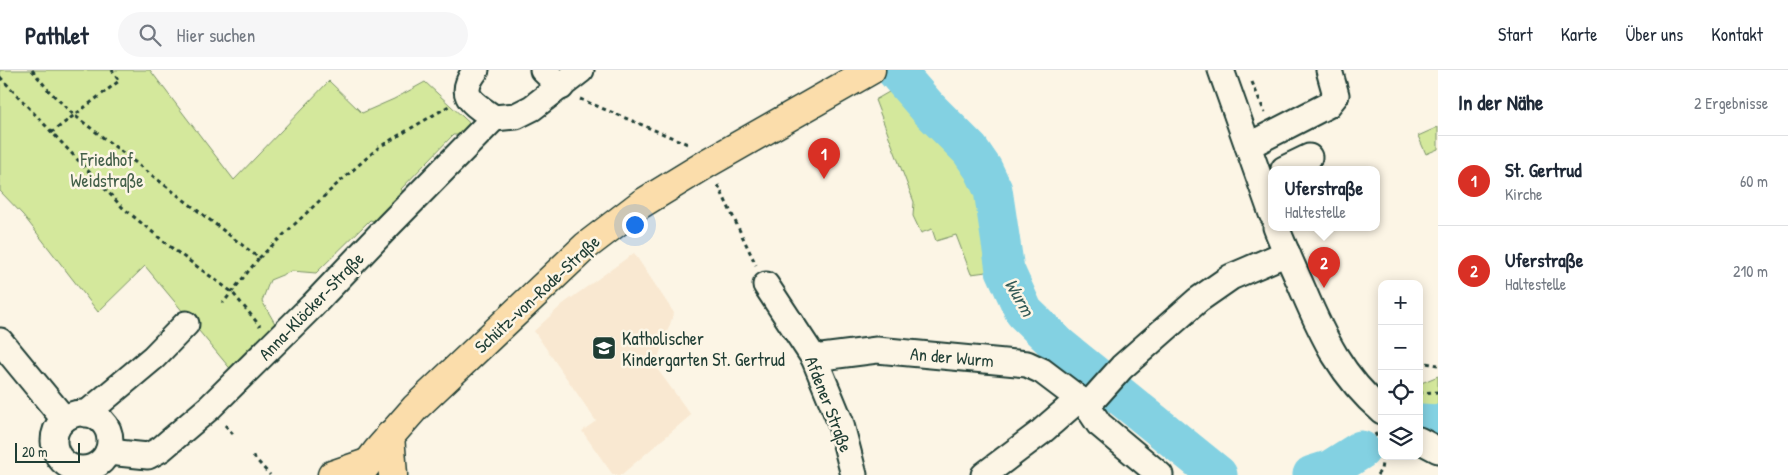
<!DOCTYPE html>
<html lang="de">
<head>
<meta charset="utf-8">
<style>
	body { margin:0; font-family:"Patrick Hand",sans-serif; background:#f6f6f7; color:#1f2937 }
	.controls { position:absolute; right:15px; bottom:15px; display:grid; overflow:hidden; border-radius:10px; box-shadow:0 2px 12px #0003 }
	.controls button { width:45px; height:45px; display:grid; place-items:center; padding:0; border:0; border-bottom:1px solid #e0e1e3; background:#fff; color:#1f2937; font:25px sans-serif }
	.scale { position:absolute; left:15px; bottom:12px; width:65px; box-sizing:border-box; padding-left:5px; border:2px solid #1f3d34; border-top:0; font-size:14px; line-height:18px; white-space:nowrap; color:#1f3d34; -webkit-text-stroke:4px #fcf5e5; paint-order:stroke }
	.you { position:absolute; left:634px; top:154px; width:18px; height:18px; margin:-12px; border:4px solid #fff; border-radius:50%; background:#1a73e8; box-shadow:0 0 0 8px #1a73e833 }
	.badge { display:grid; place-items:center; width:32px; height:32px; border-radius:50%; background:#d93025; color:#fff; font-size:16px; font-weight:700 }
	.pin { position:absolute; translate:-50% -41px; filter:drop-shadow(0 1px 2px #0008) }
	.pin::after { content:''; position:absolute; top:26px; width:18px; height:15px; background:inherit; clip-path:polygon(0 0,100% 0,50% 100%) }
	.popup { position:absolute; left:1268px; top:96px; width:112px; height:65px; box-sizing:border-box; display:grid; place-content:center; border-radius:10px; background:#fff; filter:drop-shadow(0 1px 4px #0005); font-size:16px; white-space:nowrap; color:#747a83 }
	.popup b { font-size:19px; color:#1f2937 }
	.popup::after { content:''; position:absolute; left:50%; top:100%; margin-left:-10px; border:10px solid transparent; border-top-color:#fff }
	.list { margin:0; padding:0; list-style:none }
	h2 { display:flex; justify-content:space-between; align-items:center; height:65px; margin:0; padding:0 20px; font-size:21px }
	h2 small { font-size:16px; font-weight:400; color:#747a83 }
	.list li { display:grid; grid-template-columns:32px 1fr auto; gap:15px; align-items:center; box-sizing:border-box; height:90px; padding:0 20px; border-top:1px solid #e0e1e3 }
	.list b { display:block; font-size:19px; white-space:nowrap }
	.list p { margin:0; font-size:16px; white-space:nowrap; color:#747a83 }
	.list em { font-size:16px; font-style:normal; color:#747a83 }
	.icon { flex:none; width:28px; height:28px; fill:none; stroke:currentColor; stroke-width:2; stroke-linecap:round; stroke-linejoin:round }
	.map { position:relative; flex:none; width:1438px; height:405px; overflow:hidden }
	header { display:flex; align-items:center; gap:30px; box-sizing:border-box; height:70px; padding:0 25px; background:#fff; border-bottom:1px solid #e0e1e3 }
	header strong { font-size:24px }
	nav { display:flex; gap:28px; margin-inline-start:auto; font-size:18px }
	.search { width:350px; height:45px; background:#f6f6f7; display:flex; align-items:center; gap:12px; box-sizing:border-box; padding:0 18px; border-radius:28px; color:#747a83; font-size:19px }
	main { display:flex }
	aside { flex:1; background:#fff }
	.map>svg:first-child { display:block }
</style>
</head>
<body>
<header>
<strong>Pathlet</strong>
<div class="search"><svg class="icon" aria-label="search" viewBox="0 0 24 24"><circle cx="10" cy="10" r="6"/><path d="M15 15l6 6"/></svg>Hier suchen</div>
<nav><a>Start</a><a>Karte</a><a>Über uns</a><a>Kontakt</a></nav>
</header>
<main>
<div class="map">
<svg width="1438" height="405" viewBox="0 0 1438 405">
	<rect width="100%" height="100%" fill="#fcf5e5"/>
	<filter id="ink" filterUnits="userSpaceOnUse"><feTurbulence type="fractalNoise" baseFrequency=".02" numOctaves="2"/><feDisplacementMap in="SourceGraphic" scale="10" xChannelSelector="R" yChannelSelector="G"/><feConvolveMatrix kernelMatrix="1 2 1 2 8 2 1 2 1" color-interpolation-filters="sRGB"/></filter>
	<g filter="url(#ink)">
		<polygon fill="#f9e8d1" points="634,183 674,243 655,296 691,345 621,405 613,405 582,361 596,351 534,261 563,234"/>
		<g fill="#d4e89c" stroke="#7a9268">
			<polygon points="0,0 150,0 234,110 329,11 362,43 394,29 425,12 476,59 466,65 453,65 401,119 407,127 381,153 370,150 316,203 292,201 270,210 262,231 277,257 233,302 145,196 98,242 23,145 0,121"/>
			<polygon points="922,3 962,50 983,69 997,94 1009,138 1018,198 1027,240 1006,247 994,201 971,204 956,165 936,171 932,159 921,163 913,146 914,132 875,30"/>
			<polygon points="1438,57 1438,79 1426,84 1418,66"/>
			<polygon points="1438,306 1438,362 1419,352 1419,314"/>
		</g>
		<g fill="none" stroke-linecap="round" stroke-linejoin="round">
			<polyline stroke="#5b969c" stroke-width="6" points="1151,372 1170,367"/>
			<g stroke="#83d1e2" stroke-width="39">
				<polyline points="895,0 929,39 970,80 983,99 993,120 1005,200 1024,242 1060,277 1218,405"/>
				<polyline points="1421,353 1438,354"/>
				<polyline points="1312,405 1331,399 1361,380"/>
			</g>
			<defs>
				<g id="minor">
					<path d="M 476,0 C 456,26 473,33 494,48 L 516,46 L 532,38 L 581,0"/>
					<polyline points="543,0 561,17"/>
					<polyline points="1221,0 1272,144"/>
					<polyline points="1248,76 1328,35 1336,25 1329,0"/>
					<polyline points="1284,99 1309,87"/>
					<path d="M 1276,157 C 1284,178 1294,199 1303,220 C 1323,267 1342,307 1382,341"/>
					<polyline points="766,215 814,288 840,351 854,405"/>
					<polyline points="0,271 64,349"/>
					<polyline points="814,288 877,280 1027,294 1042,301 1079,329 1087,336 1099,354 1160,405"/>
					<polyline points="1087,336 1122,297 1198,230 1231,207 1287,183"/>
					<circle cx="82" cy="371" r="28"/>
					<polyline points="86,344 154,287 186,254"/>
					<polyline points="1419,370 1438,380"/>
					<polyline points="108,382 148,386 161,379 209,338 312,236 388,156 494,48"/>
					<polyline points="984,405 1041,362 1079,329"/>
				</g>
				<g id="major">
					<polyline points="390,365 393,405"/>
					<polyline points="332,405 367,393"/>
					<polyline points="359,405 378,380 415,338 586,176 641,134 708,93 871,0"/>
				</g>
			</defs>
			<use href="#minor" stroke="#1f3d34" stroke-width="29"/>
			<use href="#major" stroke="#1f3d34" stroke-width="31"/>
			<g stroke="#1f3d34" stroke-width="3" stroke-dasharray="4 4" stroke-linecap="butt">
				<polyline points="32,0 49,21 74,45 259,188 223,233"/>
				<polyline points="0,7 122,137 173,179 232,222 260,256"/>
				<polyline points="1252,12 1265,43"/>
				<polyline points="580,29 690,75"/>
				<polyline points="51,63 119,11 112,0"/>
				<polyline points="718,115 756,195"/>
				<polyline points="259,188 335,116 379,77 449,36"/>
				<polyline points="1419,292 1438,295"/>
				<polyline points="1419,323 1438,322"/>
				<polyline points="225,355 233,364"/>
				<polyline points="1375,363 1382,376"/>
				<polyline points="253,386 270,405"/>
				<polyline points="1377,405 1381,400 1383,386"/>
			</g>
			<use href="#minor" stroke="#fcf5e5" stroke-width="25"/>
			<use href="#major" stroke="#fbddab" stroke-width="28"/>
		</g>
	</g>
	<defs>
		<symbol id="school-square" viewBox="-11 -11 22 22"><rect x="-9" y="-9" width="18" height="18" rx="4" fill="#1f3d34" stroke="#fcf5e5"/><path d="M0-5L7-2L0 1L-7-2ZM-4 1L0 2.5L4 1V4Q0 6-4 4Z" fill="#fff"/></symbol>
	</defs>
	<g fill-rule="evenodd">
		<use href="#school-square" x="590" y="264" width="28" height="28"/>
	</g>
	<g text-anchor="middle" dominant-baseline="central" stroke-width="5" stroke-linejoin="round" paint-order="stroke">
		<g font-size="18" fill="#435f49" stroke="#fcf5e5">
			<text x="107" y="89">Friedhof<tspan x="107" dy="21">Weidstraße</tspan></text>
		</g>
		<g font-size="18" fill="#1f3d34" stroke="#fcf5e5">
			<text transform="translate(537 224) rotate(-43)">Schütz-von-Rode-Straße</text>
			<text transform="translate(311 236) rotate(-46)">Anna-Klöcker-Straße</text>
			<text transform="translate(952 287) rotate(5)">An der Wurm</text>
			<text transform="translate(829 334) rotate(69)">Afdener Straße</text>
		</g>
		<g font-size="18" fill="#1f3d34" stroke="#fcf5e5" text-anchor="start">
			<text x="622" y="268">Katholischer<tspan x="622" dy="21">Kindergarten St. Gertrud</tspan></text>
		</g>
		<g font-size="19" font-style="italic" fill="#335b57" stroke="#fcf5e5">
			<text transform="translate(1020 227) rotate(60)">Wurm</text>
		</g>
	</g>
</svg>
<div class="controls">
<button>+</button>
<button>−</button>
<button><svg class="icon" aria-label="locate" viewBox="0 0 24 24"><circle cx="12" cy="12" r="6"/><path d="M12 2v4M12 18v4M2 12h4M18 12h4"/></svg></button>
<button><svg class="icon" aria-label="layers" viewBox="0 0 24 24"><path d="M12 4l9 5-9 5-9-5zM3 14l9 5 9-5"/></svg></button>
</div>
<div class="scale">20 m</div>
<div class="you"></div>
<div class="pin badge" style="left:824px;top:109px">1</div>
<div class="pin badge" style="left:1324px;top:218px">2</div>
<div class="popup"><b>Uferstraße</b>Haltestelle</div>
</div>
<aside>
<h2>In der Nähe<small>2 Ergebnisse</small></h2>
<ul class="list">
<li><span class="badge">1</span><div><b>St. Gertrud</b><p>Kirche</p></div><em>60 m</em></li>
<li><span class="badge">2</span><div><b>Uferstraße</b><p>Haltestelle</p></div><em>210 m</em></li>
</ul>
</aside>
</main>
</body>
</html>
